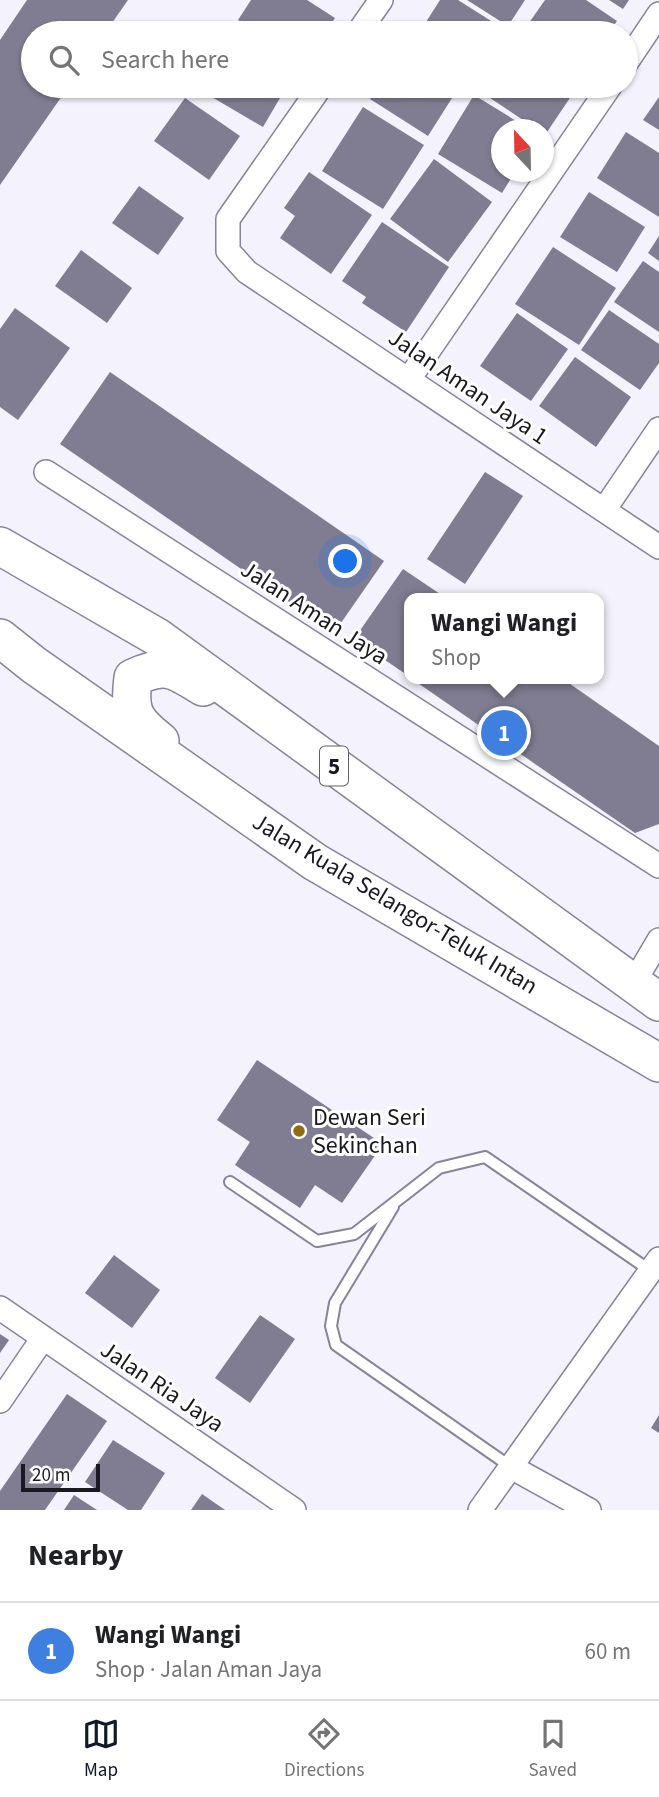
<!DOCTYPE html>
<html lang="en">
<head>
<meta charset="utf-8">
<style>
	body { margin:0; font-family:"Source Sans 3",sans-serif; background:#f2f2f2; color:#202124 }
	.compass { position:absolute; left:491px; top:119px; width:63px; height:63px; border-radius:50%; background:#fff; box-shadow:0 2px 5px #0004; rotate:338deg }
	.scale { position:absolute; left:21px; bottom:18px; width:79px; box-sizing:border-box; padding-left:7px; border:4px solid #1a1820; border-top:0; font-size:19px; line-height:24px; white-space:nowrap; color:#1a1820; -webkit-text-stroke:5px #fff; paint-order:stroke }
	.you { position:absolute; left:346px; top:562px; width:24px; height:24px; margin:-18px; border:5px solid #fff; border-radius:50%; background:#1a73e8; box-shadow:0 0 0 10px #1a73e833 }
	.badge { display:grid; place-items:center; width:46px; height:46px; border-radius:50%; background:#111827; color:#fff; font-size:23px; font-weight:700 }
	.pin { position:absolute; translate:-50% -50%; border:4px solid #fff; box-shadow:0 2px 7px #0006 }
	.popup { position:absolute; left:404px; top:593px; width:200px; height:91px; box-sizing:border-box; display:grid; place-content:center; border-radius:14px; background:#fff; filter:drop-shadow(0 2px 5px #0005); font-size:23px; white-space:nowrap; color:#757577 }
	.popup b { font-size:26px; color:#202124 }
	.popup::after { content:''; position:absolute; left:50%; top:100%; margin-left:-14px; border:14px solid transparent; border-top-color:#fff }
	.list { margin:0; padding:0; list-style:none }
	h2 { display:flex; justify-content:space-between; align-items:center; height:91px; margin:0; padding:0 28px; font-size:30px }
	h2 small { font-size:23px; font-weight:400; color:#757577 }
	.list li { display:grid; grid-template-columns:46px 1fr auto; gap:21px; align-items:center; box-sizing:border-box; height:98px; padding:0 28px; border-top:2px solid #e0e0e0 }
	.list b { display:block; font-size:26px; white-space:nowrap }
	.list p { margin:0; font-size:23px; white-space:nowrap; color:#757577 }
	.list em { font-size:23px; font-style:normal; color:#757577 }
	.icon { flex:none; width:38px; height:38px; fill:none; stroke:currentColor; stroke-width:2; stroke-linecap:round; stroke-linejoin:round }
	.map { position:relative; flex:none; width:659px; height:1510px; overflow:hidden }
	.search { position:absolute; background:#fff; box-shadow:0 2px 5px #0004; left:21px; right:21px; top:21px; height:77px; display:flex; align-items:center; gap:18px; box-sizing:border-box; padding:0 24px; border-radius:38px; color:#757577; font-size:26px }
	.sheet { height:189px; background:#fff }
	nav { display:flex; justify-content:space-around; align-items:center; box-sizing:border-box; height:98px; border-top:2px solid #e0e0e0; background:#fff; font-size:19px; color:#757577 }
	nav a { display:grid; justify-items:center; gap:4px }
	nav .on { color:#111827 }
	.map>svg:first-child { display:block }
</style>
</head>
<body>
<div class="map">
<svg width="659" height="1510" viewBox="0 0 659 1510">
	<rect width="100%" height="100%" fill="#f4f2fc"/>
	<g fill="#807c91">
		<polygon points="27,0 128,0 105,33 33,33 33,86 69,86 0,185 0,40"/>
		<polygon points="251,0 307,0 335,18 325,33 259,33 238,20"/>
		<polygon points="440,0 458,0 507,31 505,33 419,33"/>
		<polygon points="467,0 525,0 508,26"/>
		<polygon points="545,0 586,0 617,21 608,33 529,33 524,30"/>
		<polygon points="609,0 629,0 623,9"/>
		<polygon points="193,86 287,86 263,127"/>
		<polygon points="379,86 456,86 459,87 428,136 370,99"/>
		<polygon points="481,86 578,86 545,135 544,130 538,130 478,90"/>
		<polygon points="474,95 531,130 501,130 501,172 515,172 502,193 438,154"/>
		<polygon points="659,97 659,130 643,120"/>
		<polygon points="185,98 240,136 209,180 154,141"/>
		<polygon points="363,107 424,145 383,209 322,171"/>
		<polygon points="626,132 659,153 659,217 597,178"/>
		<polygon points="434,159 492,202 448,262 390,219"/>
		<polygon points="309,172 372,215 331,274 280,238 295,216 284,208"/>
		<polygon points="139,186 184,218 158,255 112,223"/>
		<polygon points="589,192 645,227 617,272 560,237"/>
		<polygon points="382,222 449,267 406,332 362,303 366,297 342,281"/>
		<polygon points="659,236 659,261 648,253"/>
		<polygon points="553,247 616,288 579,345 515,304"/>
		<polygon points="81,250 132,288 107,323 55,286"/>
		<polygon points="643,261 659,272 659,332 614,302"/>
		<polygon points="15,308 70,348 18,420 0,407 0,329"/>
		<polygon points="609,310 659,344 659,363 640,390 581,350"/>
		<polygon points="517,313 568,349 531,401 480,366"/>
		<polygon points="575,357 631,397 596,447 539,406"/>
		<polygon points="110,372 384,561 334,633 60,444"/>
		<polygon points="485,472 523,496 465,584 427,559"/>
		<polygon points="403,569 446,598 410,598 410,677 354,639"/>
		<polygon points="412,679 563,679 659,746 659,824 635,833"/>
		<polygon points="257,1060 383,1144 342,1203 315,1185 300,1208 235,1165 250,1142 217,1120"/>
		<polygon points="114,1255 160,1290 132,1328 85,1293"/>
		<polygon points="260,1315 295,1339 250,1403 215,1378"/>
		<polygon points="0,1334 9,1340 0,1353"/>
		<polygon points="67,1394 107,1421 45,1510 0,1510 0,1491"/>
		<polygon points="659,1415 659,1433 651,1428"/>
		<polygon points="113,1440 165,1473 141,1510 128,1510 85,1482"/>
		<polygon points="202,1494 225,1510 191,1510"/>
		<polygon points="74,1495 97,1510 64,1510"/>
	</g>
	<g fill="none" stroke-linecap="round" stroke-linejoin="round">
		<defs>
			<g id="service">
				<polyline points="230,1182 317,1241 354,1234 439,1168 485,1157 651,1271"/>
				<polyline points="393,1207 335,1303 331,1326 336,1345 511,1467"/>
			</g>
			<g id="minor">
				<polyline points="358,33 381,0"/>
				<polyline points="626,63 659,14"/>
				<polyline points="321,86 228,219 228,251 247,272 659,547"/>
				<polyline points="409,379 610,86"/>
				<polyline points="46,472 659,866"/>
				<polyline points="604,510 659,429"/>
				<polyline points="633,984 659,940"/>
				<polyline points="0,1308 294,1510"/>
				<polyline points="0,1401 43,1338"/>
				<polyline points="511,1467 589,1510"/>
				<polyline points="480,1510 659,1259"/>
			</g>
			<g id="trunk">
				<polyline points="0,546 157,637 659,1002"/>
				<polyline points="0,638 34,665 315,862 659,1063"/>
				<path d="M 160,741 C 133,720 129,711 133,678 C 166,662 174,669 203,687"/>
			</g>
		</defs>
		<use href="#service" stroke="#878398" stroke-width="14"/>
		<use href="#minor" stroke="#878398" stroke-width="26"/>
		<use href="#trunk" stroke="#878398" stroke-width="40"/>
		<use href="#service" stroke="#fff" stroke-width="10"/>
		<use href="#minor" stroke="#fff" stroke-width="23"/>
		<use href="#trunk" stroke="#fff" stroke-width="37"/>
	</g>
	<circle fill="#8f6e13" stroke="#fff" stroke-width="2.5" cx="299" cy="1131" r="7"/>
	<g text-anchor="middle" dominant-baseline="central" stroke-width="6" stroke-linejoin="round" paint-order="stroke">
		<rect fill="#fff" stroke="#5f5d63" stroke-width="2" x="320" y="746.5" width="28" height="39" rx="5"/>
		<g font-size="23" font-weight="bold" fill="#1a1820">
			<text x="334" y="766">5</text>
		</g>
		<g font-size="24" fill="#1a1820" stroke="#fff">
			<text transform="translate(468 387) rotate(34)">Jalan Aman Jaya 1</text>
			<text transform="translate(314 613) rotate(33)">Jalan Aman Jaya</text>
			<text transform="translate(395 904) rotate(31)">Jalan Kuala Selangor-Teluk Intan</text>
			<text transform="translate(162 1387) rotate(34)">Jalan Ria Jaya</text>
		</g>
		<g font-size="24" fill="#1a1820" stroke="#fff" text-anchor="start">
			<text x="313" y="1117">Dewan Seri<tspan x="313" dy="28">Sekinchan</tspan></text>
		</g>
	</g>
</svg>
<svg class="compass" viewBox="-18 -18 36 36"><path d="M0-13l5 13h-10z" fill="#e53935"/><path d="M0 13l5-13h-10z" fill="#757577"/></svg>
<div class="scale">20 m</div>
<div class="you"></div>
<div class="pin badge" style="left:504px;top:733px;background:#3f7fe0">1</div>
<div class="popup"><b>Wangi Wangi</b>Shop</div>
<div class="search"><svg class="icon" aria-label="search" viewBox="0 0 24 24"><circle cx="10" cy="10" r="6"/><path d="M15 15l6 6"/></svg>Search here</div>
</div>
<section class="sheet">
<h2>Nearby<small></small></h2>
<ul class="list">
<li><span class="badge" style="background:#3f7fe0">1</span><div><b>Wangi Wangi</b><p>Shop · Jalan Aman Jaya</p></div><em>60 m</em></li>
</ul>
</section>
<nav>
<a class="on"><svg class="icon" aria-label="map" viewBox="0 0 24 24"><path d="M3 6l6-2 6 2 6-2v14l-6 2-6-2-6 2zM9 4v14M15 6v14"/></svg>Map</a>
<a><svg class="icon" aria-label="directions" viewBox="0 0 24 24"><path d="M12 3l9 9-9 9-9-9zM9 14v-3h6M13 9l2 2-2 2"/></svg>Directions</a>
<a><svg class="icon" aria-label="saved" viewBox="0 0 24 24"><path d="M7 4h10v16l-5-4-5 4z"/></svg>Saved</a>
</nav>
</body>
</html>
